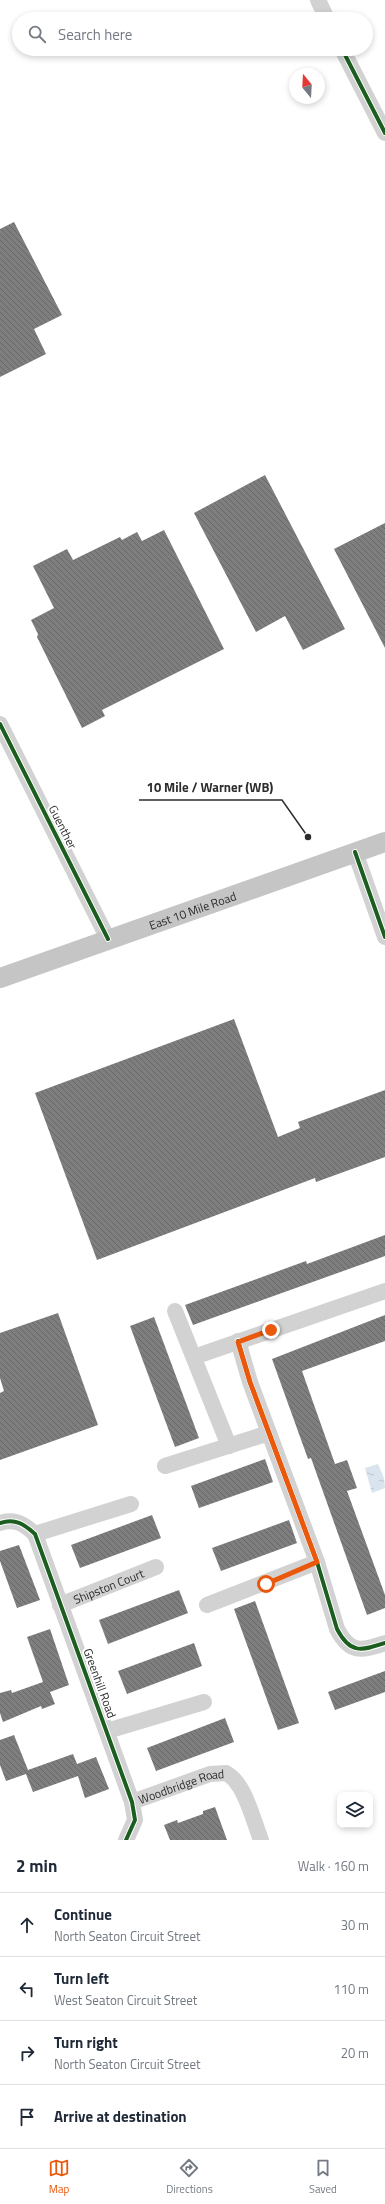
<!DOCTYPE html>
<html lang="en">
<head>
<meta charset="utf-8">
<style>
	body { margin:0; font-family:"Titillium Web",sans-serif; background:#f6f6f7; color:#1f2937 }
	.controls { position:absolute; right:12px; bottom:12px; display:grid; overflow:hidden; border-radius:8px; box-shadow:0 2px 6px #0003 }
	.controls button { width:36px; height:36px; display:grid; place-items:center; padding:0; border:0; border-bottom:1px solid #e0e1e3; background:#fff; color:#1f2937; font:20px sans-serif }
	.compass { position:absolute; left:289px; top:68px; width:36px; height:36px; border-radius:50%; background:#fff; box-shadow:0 2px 6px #0003; rotate:342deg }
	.stop { position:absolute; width:12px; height:12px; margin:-9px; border:3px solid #ea580c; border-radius:50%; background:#fff }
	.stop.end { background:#ea580c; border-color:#fff; box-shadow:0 1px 4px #0008 }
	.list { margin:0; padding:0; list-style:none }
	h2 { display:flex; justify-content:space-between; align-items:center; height:52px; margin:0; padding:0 16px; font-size:17px }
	h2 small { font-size:13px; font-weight:400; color:#747a83 }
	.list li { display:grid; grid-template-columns:26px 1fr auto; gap:12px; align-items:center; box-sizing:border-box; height:64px; padding:0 16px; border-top:1px solid #e0e1e3 }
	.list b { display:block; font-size:15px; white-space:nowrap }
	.list p { margin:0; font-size:13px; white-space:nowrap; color:#747a83 }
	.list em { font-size:13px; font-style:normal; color:#747a83 }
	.icon { flex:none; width:22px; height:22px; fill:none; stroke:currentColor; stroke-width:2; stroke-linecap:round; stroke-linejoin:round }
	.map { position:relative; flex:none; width:385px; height:1840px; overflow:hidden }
	.search { position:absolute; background:#fff; box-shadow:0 2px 6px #0003; left:12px; right:12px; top:12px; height:44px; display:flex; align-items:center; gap:10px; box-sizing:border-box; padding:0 14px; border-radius:22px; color:#747a83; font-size:15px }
	.sheet { height:308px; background:#fff }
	nav { display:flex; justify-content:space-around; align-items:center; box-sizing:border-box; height:56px; border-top:1px solid #e0e1e3; background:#fff; font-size:11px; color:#747a83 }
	nav a { display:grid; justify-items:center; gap:2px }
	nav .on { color:#ea580c }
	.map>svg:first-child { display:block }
</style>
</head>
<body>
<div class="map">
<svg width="385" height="1840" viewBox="0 0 385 1840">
	<defs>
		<pattern id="water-ripples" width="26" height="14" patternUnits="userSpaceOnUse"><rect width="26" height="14" fill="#dae4ee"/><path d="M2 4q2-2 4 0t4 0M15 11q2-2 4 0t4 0" fill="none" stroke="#bbc4cc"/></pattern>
		<pattern id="building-back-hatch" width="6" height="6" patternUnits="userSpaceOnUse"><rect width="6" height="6" fill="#7e7e7e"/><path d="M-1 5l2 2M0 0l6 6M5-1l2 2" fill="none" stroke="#686868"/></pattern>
	</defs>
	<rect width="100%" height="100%" fill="#fff"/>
	<polygon fill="url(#water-ripples)" points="378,1464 384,1478 385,1488 372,1493 365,1468"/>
	<g fill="url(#building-back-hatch)">
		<polygon points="14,222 62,315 34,329 46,354 0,377 0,229"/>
		<polygon points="265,475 345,629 303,650 285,616 256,632 194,513"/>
		<polygon points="385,523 385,648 334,549"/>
		<polygon points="164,530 224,649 102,710 105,716 82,728 37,637 38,634 31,620 54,608 33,566 67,549 73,560 120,537 122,540 137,532 142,541"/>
		<polygon points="234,1019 278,1137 300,1128 298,1122 385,1090 385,1157 316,1182 315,1178 97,1260 35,1093"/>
		<polygon points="385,1235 385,1256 193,1325 185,1305 306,1261 307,1264"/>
		<polygon points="58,1313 98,1425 0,1460 0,1393 4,1391 0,1378 0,1333"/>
		<polygon points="385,1315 385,1341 302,1371 335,1464 347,1460 357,1488 347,1491 385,1595 385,1608 367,1615 311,1458 308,1459 272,1359"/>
		<polygon points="154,1317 199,1438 175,1447 130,1326"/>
		<polygon points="265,1459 273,1482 199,1508 191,1486"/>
		<polygon points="152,1515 161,1538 80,1568 71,1545"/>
		<polygon points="289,1520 297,1543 221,1571 212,1548"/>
		<polygon points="19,1545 40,1600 17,1608 0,1561 0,1551"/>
		<polygon points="179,1590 188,1613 108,1644 99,1620"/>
		<polygon points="255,1601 299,1723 278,1730 234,1609"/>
		<polygon points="50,1629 69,1685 50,1692 55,1704 42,1709 41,1706 3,1722 0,1713 0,1693 11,1690 12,1693 43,1682 27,1637"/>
		<polygon points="194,1643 202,1666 127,1694 118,1671"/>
		<polygon points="385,1671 385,1692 335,1710 328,1692"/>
		<polygon points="225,1718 234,1742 156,1771 147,1748"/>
		<polygon points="14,1735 28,1770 73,1754 77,1764 96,1757 109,1789 85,1798 78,1776 33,1792 26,1774 6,1781 0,1765 0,1740"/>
		<polygon points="215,1807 227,1840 170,1840 164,1825 177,1820 178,1823 203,1814 203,1811"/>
	</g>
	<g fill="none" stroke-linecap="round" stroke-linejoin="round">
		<g stroke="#d2d2d2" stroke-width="16">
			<polyline points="318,0 327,19"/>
			<polyline points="342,49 385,133"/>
			<polyline points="0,724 108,939"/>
			<polyline points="355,852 385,937"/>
			<polyline points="175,1311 229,1446"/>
			<path d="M 238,1341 L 250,1382 L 317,1562 L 337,1629 C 350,1654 361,1651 385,1643"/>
			<polyline points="194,1357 385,1291"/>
			<polyline points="165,1466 269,1433"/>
			<path d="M 0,1523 C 15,1518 24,1524 35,1534 L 132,1802 L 135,1820 L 126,1840"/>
			<polyline points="35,1534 131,1504"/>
			<path id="s1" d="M 60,1605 L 156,1567"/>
			<polyline points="207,1605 317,1562"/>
			<polyline points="107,1731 204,1702"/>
			<path id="s2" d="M 132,1802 L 210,1774 L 226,1773 C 245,1783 253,1820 261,1840"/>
		</g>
		<path stroke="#c5c5c5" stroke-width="20" id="s3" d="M 0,978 L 385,842"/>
		<defs>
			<g id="cycleway">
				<polyline points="342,49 385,133"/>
				<polyline points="0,724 108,939"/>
				<polyline points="355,852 385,937"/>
				<path d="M 238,1341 L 250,1382 L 317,1562 L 337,1629 C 350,1654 361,1651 385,1643"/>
				<path d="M 0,1523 C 15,1518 24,1524 35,1534 L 132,1802 L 135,1820 L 126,1840"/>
			</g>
		</defs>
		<use href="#cycleway" stroke="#fff" stroke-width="6"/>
		<use href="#cycleway" stroke="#1b5e20" stroke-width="4"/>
	</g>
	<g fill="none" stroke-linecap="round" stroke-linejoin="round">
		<polyline stroke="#ea580c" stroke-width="5" points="266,1584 317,1562 250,1382 238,1342 271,1330"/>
	</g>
	<g text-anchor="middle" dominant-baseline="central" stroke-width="4" stroke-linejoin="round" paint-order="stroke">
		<g font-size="12" fill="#2d2d2d" stroke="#fff">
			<text transform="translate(63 827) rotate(63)">Guenther</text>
			<text stroke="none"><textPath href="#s3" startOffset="204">East 10 Mile Road</textPath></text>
			<text stroke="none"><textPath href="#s1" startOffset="52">Shipston Court</textPath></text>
			<text transform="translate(100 1683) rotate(70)">Greenhill Road</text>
			<text stroke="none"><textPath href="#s2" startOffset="52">Woodbridge Road</textPath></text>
		</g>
	</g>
	<path fill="none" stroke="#2d2d2d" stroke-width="1.5" d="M308 837L282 800H139"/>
	<circle fill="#2d2d2d" stroke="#fff" stroke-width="1.5" cx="308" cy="837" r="4"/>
	<g font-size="13" text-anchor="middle" font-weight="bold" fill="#2d2d2d" stroke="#fff" stroke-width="4" stroke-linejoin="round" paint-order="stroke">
		<text x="210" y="792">10 Mile / Warner (WB)</text>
	</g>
</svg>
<div class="controls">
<button><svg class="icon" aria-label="layers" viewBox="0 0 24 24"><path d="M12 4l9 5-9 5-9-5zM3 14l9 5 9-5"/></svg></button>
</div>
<svg class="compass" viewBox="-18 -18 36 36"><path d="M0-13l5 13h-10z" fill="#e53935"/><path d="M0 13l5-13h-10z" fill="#747a83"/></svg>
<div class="stop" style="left:266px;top:1584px"></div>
<div class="stop end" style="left:271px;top:1330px"></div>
<div class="search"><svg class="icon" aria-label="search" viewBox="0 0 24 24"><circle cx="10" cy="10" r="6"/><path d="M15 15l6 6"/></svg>Search here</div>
</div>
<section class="sheet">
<h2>2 min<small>Walk · 160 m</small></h2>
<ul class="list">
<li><svg class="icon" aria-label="ahead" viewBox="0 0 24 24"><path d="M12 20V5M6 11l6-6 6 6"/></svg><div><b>Continue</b><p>North Seaton Circuit Street</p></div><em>30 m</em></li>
<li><svg class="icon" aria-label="left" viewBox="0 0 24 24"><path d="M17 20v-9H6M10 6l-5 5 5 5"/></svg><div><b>Turn left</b><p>West Seaton Circuit Street</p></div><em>110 m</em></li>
<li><svg class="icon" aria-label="right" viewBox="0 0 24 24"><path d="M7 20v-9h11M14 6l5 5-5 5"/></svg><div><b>Turn right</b><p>North Seaton Circuit Street</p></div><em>20 m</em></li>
<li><svg class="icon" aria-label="arrive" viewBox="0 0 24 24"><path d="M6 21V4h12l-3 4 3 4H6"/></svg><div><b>Arrive at destination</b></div></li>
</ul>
</section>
<nav>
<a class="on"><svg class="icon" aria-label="map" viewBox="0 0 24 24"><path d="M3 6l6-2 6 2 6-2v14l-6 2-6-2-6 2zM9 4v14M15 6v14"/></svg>Map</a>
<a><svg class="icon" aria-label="directions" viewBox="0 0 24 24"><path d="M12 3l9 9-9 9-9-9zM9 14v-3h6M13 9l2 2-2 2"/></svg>Directions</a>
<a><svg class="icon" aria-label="saved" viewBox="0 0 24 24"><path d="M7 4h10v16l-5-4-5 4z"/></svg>Saved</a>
</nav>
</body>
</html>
